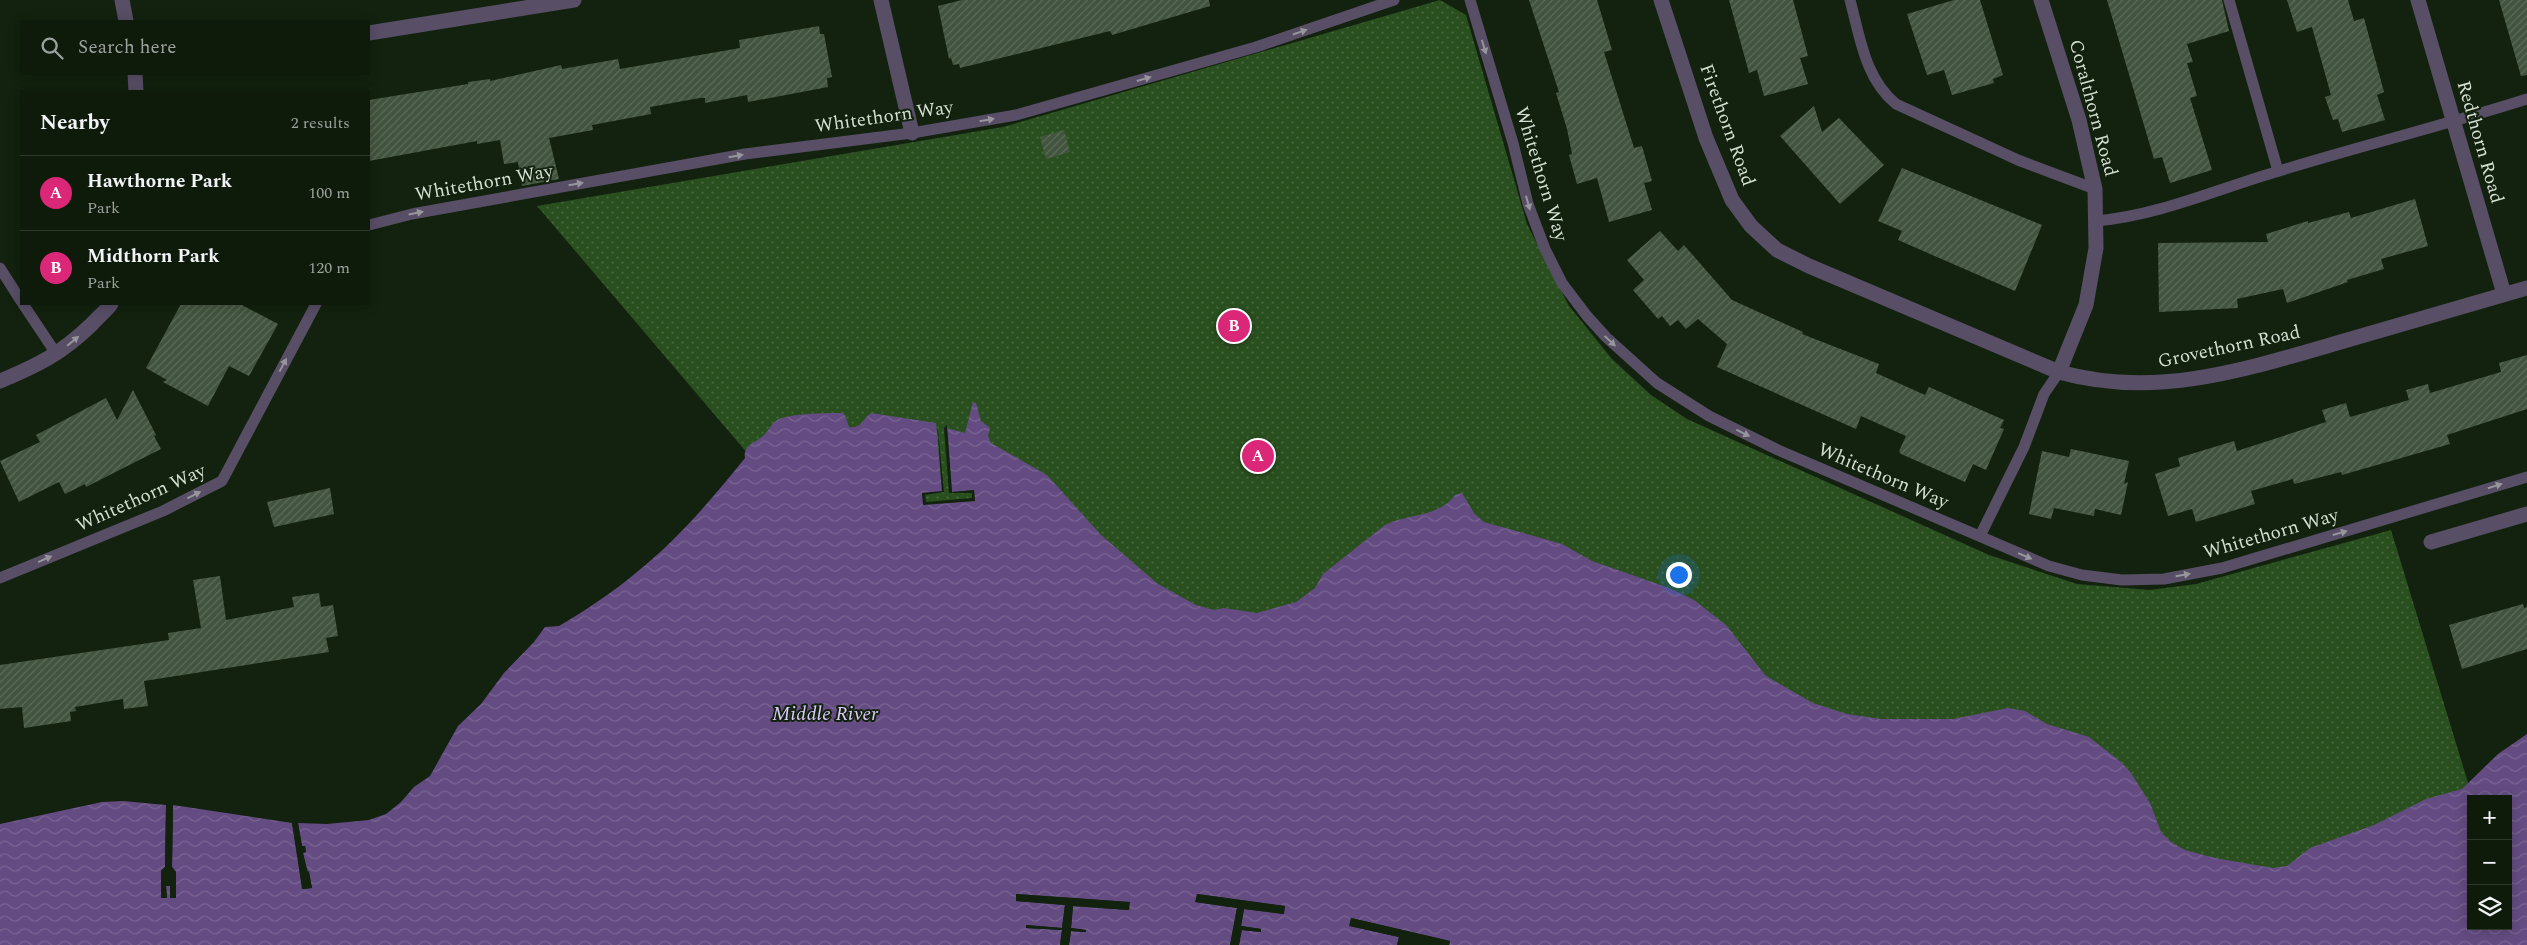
<!DOCTYPE html>
<html lang="en">
<head>
<meta charset="utf-8">
<style>
	body { margin:0; font-family:Spectral,serif; background:#172313; color:#f1f3f6 }
	.controls { position:absolute; right:15px; bottom:15px; display:grid; overflow:hidden; border-radius:0px; box-shadow:0 2px 12px #0003 }
	.controls button { width:45px; height:45px; display:grid; place-items:center; padding:0; border:0; border-bottom:1px solid #2e382b; background:#0e1a0a; color:#f1f3f6; font:25px sans-serif }
	.you { position:absolute; left:1678px; top:574px; width:18px; height:18px; margin:-12px; border:4px solid #fff; border-radius:50%; background:#1a73e8; box-shadow:0 0 0 8px #1a73e833 }
	.badge { display:grid; place-items:center; width:32px; height:32px; border-radius:50%; background:#db2777; color:#fff; font-size:16px; font-weight:700 }
	.pin { position:absolute; translate:-50% -50%; border:2px solid #fff; box-shadow:0 1px 5px #0006 }
	.list { margin:0; padding:0; list-style:none }
	h2 { display:flex; justify-content:space-between; align-items:center; height:65px; margin:0; padding:0 20px; font-size:21px }
	h2 small { font-size:16px; font-weight:400; color:#9ba19c }
	.list li { display:grid; grid-template-columns:32px 1fr auto; gap:15px; align-items:center; box-sizing:border-box; height:75px; padding:0 20px; border-top:1px solid #2e382b }
	.list b { display:block; font-size:19px; white-space:nowrap }
	.list p { margin:0; font-size:16px; white-space:nowrap; color:#9ba19c }
	.list em { font-size:16px; font-style:normal; color:#9ba19c }
	.icon { flex:none; width:28px; height:28px; fill:none; stroke:currentColor; stroke-width:2; stroke-linecap:round; stroke-linejoin:round }
	.map { position:relative; flex:none; width:2527px; height:945px; overflow:hidden }
	.search { position:absolute; background:#0e1a0a; box-shadow:0 2px 12px #0003; left:20px; top:20px; width:350px; height:55px; display:flex; align-items:center; gap:12px; box-sizing:border-box; padding:0 18px; border-radius:0px; color:#9ba19c; font-size:19px }
	.panel { position:absolute; background:#0e1a0a; box-shadow:0 2px 12px #0003; left:20px; top:90px; width:350px; height:215px; border-radius:0px }
	.map>svg:first-child { display:block }
</style>
</head>
<body>
<div class="map">
<svg width="2527" height="945" viewBox="0 0 2527 945">
	<defs>
		<pattern id="park-dots" width="8" height="8" patternUnits="userSpaceOnUse" patternTransform="scale(1.25)"><rect width="8" height="8" fill="#294f1f"/><path d="M2 2h.1M6 6h.1" fill="none" stroke="#47683e" stroke-width="1.8" stroke-linecap="round"/></pattern>
		<pattern id="water-waves" width="16" height="10" patternUnits="userSpaceOnUse" patternTransform="scale(1.25)"><rect width="16" height="10" fill="#644c82"/><path d="M0 5q4-4 8 0t8 0" fill="none" stroke="#796593"/></pattern>
		<pattern id="building-hatch" width="6" height="6" patternUnits="userSpaceOnUse" patternTransform="scale(1.25)"><rect width="6" height="6" fill="#42543e"/><path d="M-1 1l2-2M0 6l6-6M5 7l2-2" fill="none" stroke="#5c6c59"/></pattern>
	</defs>
	<rect width="100%" height="100%" fill="#12220e"/>
	<polygon fill="url(#park-dots)" points="1440,0 1466,15 1527,224 1569,306 1612,359 1651,395 1687,419 1989,555 2077,584 2150,590 2196,584 2391,530 2473,799 2292,898 1272,636 811,528 537,206 1003,127"/>
	<path fill="url(#water-waves)" fill-rule="evenodd" d="M 973,402 L 976,403 L 981,421 L 990,428 L 988,436 L 991,443 L 1047,475 L 1101,535 L 1158,584 L 1196,605 L 1214,610 L 1224,608 L 1257,613 L 1296,602 L 1315,588 L 1323,574 L 1385,525 C 1409,513 1438,518 1455,495 L 1462,493 L 1474,513 L 1484,522 L 1562,544 L 1592,561 L 1669,588 L 1694,600 L 1726,625 L 1766,676 L 1813,703 L 1847,714 L 1881,719 L 1953,719 L 2008,708 L 2025,711 L 2047,724 L 2089,737 L 2121,762 L 2131,773 L 2150,803 L 2161,832 L 2171,842 L 2185,850 L 2215,858 L 2273,868 L 2287,866 L 2310,848 L 2374,825 L 2426,799 L 2462,789 L 2498,754 L 2527,734 L 2527,945 L 1449,945 L 1450,941 L 1351,918 L 1350,926 L 1399,937 L 1397,945 L 1239,945 L 1241,930 L 1261,932 L 1261,929 L 1241,926 L 1244,909 L 1283,914 L 1285,906 L 1197,894 L 1196,902 L 1237,908 L 1230,945 L 1069,945 L 1071,931 L 1085,932 L 1086,930 L 1071,928 L 1073,906 L 1128,910 L 1129,902 L 1016,894 L 1016,901 L 1065,905 L 1062,928 L 1026,925 L 1026,928 L 1062,930 L 1060,945 L 0,945 L 0,824 L 102,802 L 123,801 L 166,805 L 165,867 L 161,871 L 162,898 L 167,898 L 166,886 L 170,886 L 170,898 L 176,898 L 176,872 L 172,867 L 173,805 L 292,823 L 302,889 L 312,888 L 309,871 L 307,872 L 303,853 L 306,852 L 305,846 L 302,846 L 298,823 L 327,824 L 369,820 L 386,814 L 401,802 L 414,787 L 430,776 L 458,726 L 481,704 L 504,673 L 534,642 L 545,627 L 559,626 C 586,610 613,592 637,572 C 677,540 713,498 745,458 C 743,445 755,443 763,436 C 768,432 771,424 776,421 C 787,413 828,413 842,413 L 845,415 L 849,427 C 862,429 862,419 871,413 L 936,423 L 942,492 L 923,493 L 923,504 L 975,501 L 974,490 L 952,492 L 947,428 L 965,433 ZM 2471,799 L 2508,799 L 2508,926 L 2471,926 Z"/>
	<g fill="#12220e">
		<polygon points="937,421 944,492 925,495 926,502 972,498 972,493 949,493 944,428 947,425 952,492 974,490 975,501 923,505 922,493 942,491"/>
		<polygon points="166,805 169,806 168,867 164,872 164,884 172,884 173,896 173,873 170,867 171,805 173,805 172,867 176,872 176,898 170,898 170,886 166,886 167,898 161,898 161,871 165,867"/>
		<polygon points="292,823 294,823 305,886 309,885 307,874 304,872 301,853 303,850 300,847 296,823 298,823 302,846 305,846 306,852 303,853 312,888 303,889"/>
		<polygon points="1016,894 1130,902 1129,910 1073,906 1071,928 1086,930 1086,932 1071,931 1069,945 1066,945 1072,904 1126,908 1127,905 1018,896 1018,899 1067,903 1062,945 1060,945 1062,930 1026,928 1026,925 1062,928 1065,905 1016,901"/>
		<polygon points="1197,894 1285,906 1284,914 1244,909 1241,926 1261,929 1261,932 1242,930 1239,945 1236,945 1243,907 1282,911 1282,908 1199,897 1198,900 1239,906 1233,945 1230,945 1237,908 1195,902"/>
		<polygon points="1351,918 1450,941 1449,945 1353,921 1352,924 1400,935 1399,945 1397,945 1399,937 1349,926"/>
	</g>
	<g fill="url(#building-hatch)">
		<polygon points="962,0 1209,0 1210,6 1112,35 1110,31 960,68 959,64 953,65 951,58 949,59 938,6"/>
		<polygon points="1529,0 1597,0 1612,50 1604,52 1634,148 1642,146 1652,181 1644,183 1652,210 1609,222 1597,178 1577,184 1569,155 1572,154 1567,129 1556,93 1559,92"/>
		<polygon points="1729,0 1793,0 1808,56 1800,58 1808,84 1764,96 1757,70 1749,73"/>
		<polygon points="1954,0 1980,0 2003,75 1993,79 1994,83 1952,95 1944,70 1927,75 1907,14"/>
		<polygon points="2107,0 2222,0 2229,31 2187,44 2193,62 2187,63 2197,96 2190,98 2212,170 2170,183 2162,157 2154,159"/>
		<polygon points="2287,0 2348,0 2354,21 2364,18 2384,92 2377,95 2385,120 2342,132 2338,119 2333,120 2325,97 2331,95 2312,27 2297,32"/>
		<polygon points="2499,0 2527,0 2527,75 2521,76"/>
		<polygon points="819,26 820,34 824,34 832,77 827,78 828,87 748,102 747,95 705,103 705,98 700,98 650,107 651,114 592,125 593,130 549,138 559,179 522,186 518,162 504,164 500,140 477,144 477,141 369,161 369,100 468,84 468,82 490,79 490,81 561,65 562,69 618,59 620,69 740,48 739,40"/>
		<polygon points="1814,106 1822,132 1839,118 1884,165 1840,204 1780,136"/>
		<polygon points="1064,130 1070,152 1046,159 1040,137"/>
		<polygon points="1902,168 2042,225 2015,291 1898,240 1902,231 1878,221"/>
		<polygon points="2415,199 2428,246 2381,259 2384,269 2347,280 2348,282 2287,303 2283,289 2237,299 2238,308 2159,312 2158,243 2268,242 2266,234 2308,221 2308,223 2349,212 2351,218"/>
		<polygon points="1660,231 1678,251 1684,245 1732,300 1803,332 1802,334 1879,364 1876,373 1925,395 1929,387 2004,420 2000,428 2004,429 1986,470 1973,464 1965,482 1901,454 1899,451 1906,436 1861,416 1856,429 1717,367 1727,344 1698,319 1686,329 1678,320 1670,326 1662,316 1658,319 1633,290 1644,280 1627,260"/>
		<polygon points="181,304 240,304 278,324 249,376 229,366 208,406 163,382 167,380 146,368"/>
		<polygon points="2527,355 2527,409 2447,435 2450,444 2342,475 2341,472 2294,484 2293,479 2251,491 2255,504 2196,522 2192,509 2168,516 2155,474 2180,466 2178,458 2234,441 2237,451 2326,422 2322,410 2346,403 2350,417 2409,400 2406,390 2428,384 2430,393 2501,372 2499,363"/>
		<polygon points="133,390 156,435 154,436 161,449 86,487 85,484 65,494 59,482 19,502 0,461 40,442 36,435 106,398 117,420"/>
		<polygon points="2071,449 2129,461 2124,484 2128,482 2121,515 2095,509 2094,516 2054,508 2051,519 2029,514 2042,451 2069,457"/>
		<polygon points="330,488 334,514 274,527 267,502"/>
		<polygon points="220,576 226,620 294,607 292,597 319,593 321,607 333,605 338,636 326,638 329,652 144,681 148,706 124,709 123,699 75,707 76,711 70,712 71,721 24,728 22,707 0,709 0,665 169,640 168,633 201,628 193,580"/>
		<polygon points="2523,604 2524,608 2527,607 2527,649 2462,669 2449,625"/>
	</g>
	<g fill="none" stroke-linecap="round" stroke-linejoin="round">
		<g stroke="#584e66" stroke-width="11">
			<polyline points="1470,0 1513,143 1528,204 1545,249 1562,283 1587,316 1606,337 1657,383 1709,416 1778,450 2049,566 2082,575 2122,580 2164,579 2222,568 2527,477"/>
			<path d="M 1850,0 C 1860,37 1865,79 1896,104 L 2018,160 L 2095,189"/>
			<polyline points="2229,0 2278,171"/>
			<path d="M 2096,221 C 2161,215 2217,189 2279,171 C 2361,146 2445,125 2527,99"/>
			<polyline points="369,225 412,214 745,154 912,133 1016,115 1256,47 1394,0"/>
			<polyline points="0,268 21,301"/>
			<polyline points="23,304 57,355"/>
			<polyline points="1980,536 2024,447 2044,394 2059,372"/>
			<polyline points="0,578 163,511 222,481 316,304"/>
		</g>
		<g stroke="#584e66" stroke-width="15">
			<polyline points="122,0 126,21"/>
			<polyline points="881,0 912,133"/>
			<path d="M 1661,0 L 1706,138 L 1732,200 L 1751,226 L 1777,250 L 1809,266 L 2059,372 C 2155,399 2244,370 2337,343 C 2401,325 2464,306 2527,288"/>
			<polyline points="2041,0 2079,120 2095,189 2096,248 2086,305 2059,372"/>
			<polyline points="2418,0 2504,294"/>
			<polyline points="369,33 574,0"/>
			<polyline points="135,74 136,91"/>
			<path d="M 0,381 C 39,365 62,353 92,324 C 98,317 106,311 111,304"/>
			<polyline points="2431,542 2527,514"/>
		</g>
	</g>
	<defs><path id="oneway-solid" d="M-6-.8H1V-3.2L6.5 0L1 3.2V.8H-6Z" transform="scale(1.25)"/></defs>
	<g fill="#96969c">
		<use href="#oneway-solid" transform="translate(1300 32) rotate(-19)"/>
		<use href="#oneway-solid" transform="translate(1484 47) rotate(73)"/>
		<use href="#oneway-solid" transform="translate(1144 79) rotate(-16)"/>
		<use href="#oneway-solid" transform="translate(987 120) rotate(-10)"/>
		<use href="#oneway-solid" transform="translate(736 156) rotate(-10)"/>
		<use href="#oneway-solid" transform="translate(576 184) rotate(-10)"/>
		<use href="#oneway-solid" transform="translate(1528 203) rotate(74)"/>
		<use href="#oneway-solid" transform="translate(416 213) rotate(-11)"/>
		<use href="#oneway-solid" transform="translate(73 341) rotate(-40)"/>
		<use href="#oneway-solid" transform="translate(1610 341) rotate(43)"/>
		<use href="#oneway-solid" transform="translate(283 365) rotate(-62)"/>
		<use href="#oneway-solid" transform="translate(1743 433) rotate(26)"/>
		<use href="#oneway-solid" transform="translate(2495 486) rotate(-17)"/>
		<use href="#oneway-solid" transform="translate(194 495) rotate(-27)"/>
		<use href="#oneway-solid" transform="translate(2340 533) rotate(-16)"/>
		<use href="#oneway-solid" transform="translate(2025 556) rotate(23)"/>
		<use href="#oneway-solid" transform="translate(45 559) rotate(-24)"/>
		<use href="#oneway-solid" transform="translate(2183 575) rotate(-10)"/>
	</g>
	<g text-anchor="middle" dominant-baseline="central" stroke-width="4" stroke-linejoin="round" paint-order="stroke">
		<g font-size="19" fill="#d4ded1" stroke="#12220e">
			<text transform="translate(2093 108) rotate(75)">Coralthorn Road</text>
			<text transform="translate(884 117) rotate(-8)">Whitethorn Way</text>
			<text transform="translate(1727 125) rotate(70)">Firethorn Road</text>
			<text transform="translate(2480 142) rotate(74)">Redthorn Road</text>
			<text transform="translate(1541 174) rotate(73)">Whitethorn Way</text>
			<text transform="translate(484 183) rotate(-10)">Whitethorn Way</text>
			<text transform="translate(2229 347) rotate(-12)">Grovethorn Road</text>
			<text transform="translate(1883 476) rotate(23)">Whitethorn Way</text>
			<text transform="translate(141 498) rotate(-24)">Whitethorn Way</text>
			<text transform="translate(2271 534) rotate(-16)">Whitethorn Way</text>
		</g>
		<g font-size="20" font-style="italic" fill="#ddc9fb" stroke="#12220e">
			<text x="825" y="714">Middle River</text>
		</g>
	</g>
</svg>
<div class="controls">
<button>+</button>
<button>−</button>
<button><svg class="icon" aria-label="layers" viewBox="0 0 24 24"><path d="M12 4l9 5-9 5-9-5zM3 14l9 5 9-5"/></svg></button>
</div>
<div class="you"></div>
<div class="pin badge" style="left:1258px;top:456px">A</div>
<div class="pin badge" style="left:1234px;top:326px">B</div>
<div class="search"><svg class="icon" aria-label="search" viewBox="0 0 24 24"><circle cx="10" cy="10" r="6"/><path d="M15 15l6 6"/></svg>Search here</div>
<section class="panel">
<h2>Nearby<small>2 results</small></h2>
<ul class="list">
<li><span class="badge">A</span><div><b>Hawthorne Park</b><p>Park</p></div><em>100 m</em></li>
<li><span class="badge">B</span><div><b>Midthorn Park</b><p>Park</p></div><em>120 m</em></li>
</ul>
</section>
</div>
</body>
</html>
